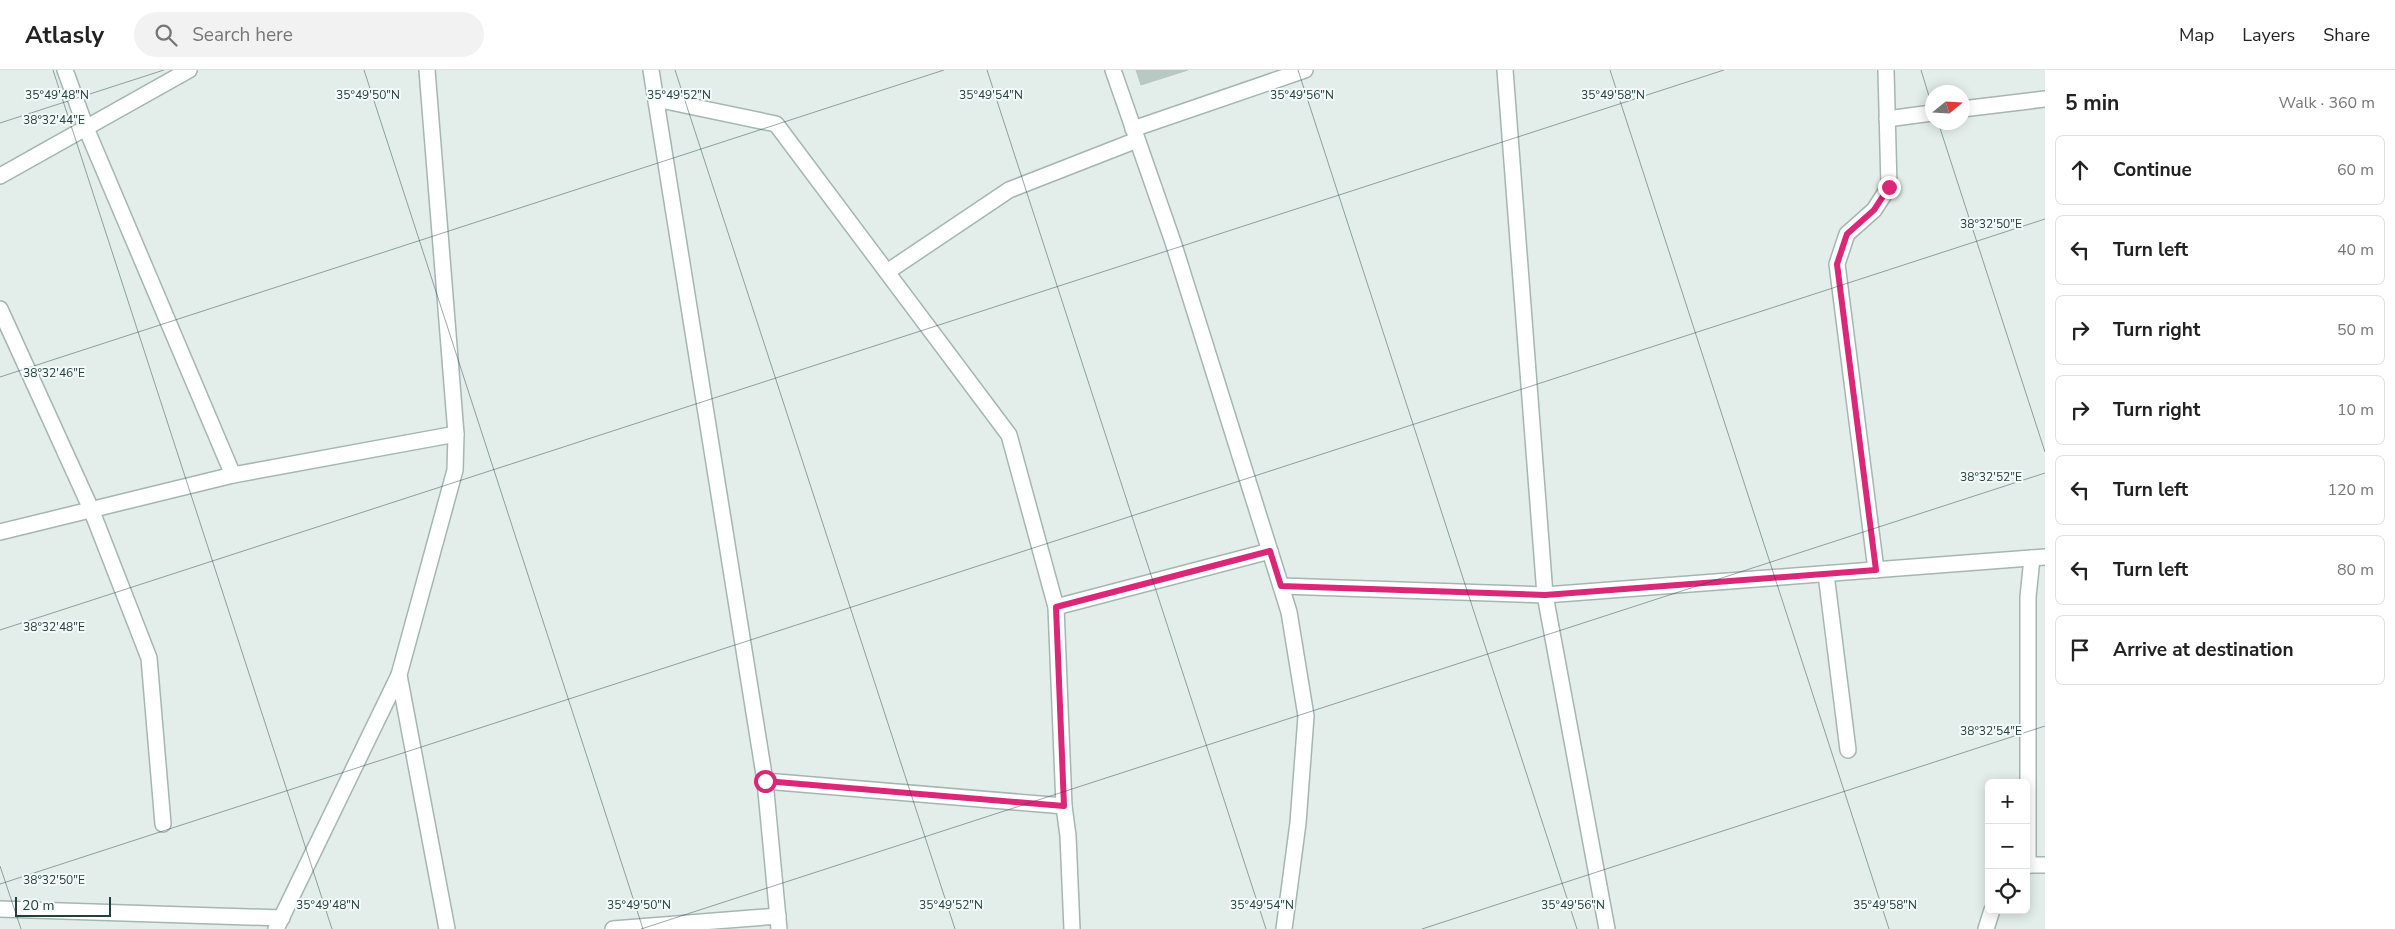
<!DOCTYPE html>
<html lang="en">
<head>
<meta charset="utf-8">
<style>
	body { margin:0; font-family:"Nunito Sans",sans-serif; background:#f2f2f2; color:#222 }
	.controls { position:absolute; right:15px; bottom:15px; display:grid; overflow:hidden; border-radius:8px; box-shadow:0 2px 12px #0003 }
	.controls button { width:45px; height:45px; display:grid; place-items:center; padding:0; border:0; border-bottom:1px solid #e0e0e0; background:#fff; color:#222; font:25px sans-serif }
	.compass { position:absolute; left:1925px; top:15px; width:45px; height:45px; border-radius:50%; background:#fff; box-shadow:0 2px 12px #0003; rotate:72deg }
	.scale { position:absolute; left:15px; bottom:12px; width:96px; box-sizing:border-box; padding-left:5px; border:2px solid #21403c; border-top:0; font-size:14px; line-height:18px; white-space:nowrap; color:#21403c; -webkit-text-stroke:4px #f4faf8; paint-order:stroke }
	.stop { position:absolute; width:15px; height:15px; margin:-11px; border:4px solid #db2777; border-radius:50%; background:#fff }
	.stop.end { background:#db2777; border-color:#fff; box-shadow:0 1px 5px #0008 }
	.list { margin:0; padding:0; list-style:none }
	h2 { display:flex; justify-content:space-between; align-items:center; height:65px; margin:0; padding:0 20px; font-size:21px }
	h2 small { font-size:16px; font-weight:400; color:#767676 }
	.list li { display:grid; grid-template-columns:32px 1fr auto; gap:15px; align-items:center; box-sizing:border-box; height:70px; margin:0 10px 10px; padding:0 10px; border:1px solid #e0e0e0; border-radius:8px }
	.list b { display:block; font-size:19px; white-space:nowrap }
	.list em { font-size:16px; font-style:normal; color:#767676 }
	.icon { flex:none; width:28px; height:28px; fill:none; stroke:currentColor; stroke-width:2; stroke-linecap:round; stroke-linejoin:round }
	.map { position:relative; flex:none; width:2045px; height:859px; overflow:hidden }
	header { display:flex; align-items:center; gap:30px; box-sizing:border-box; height:70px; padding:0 25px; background:#fff; border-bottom:1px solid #e0e0e0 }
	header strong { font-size:24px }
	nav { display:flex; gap:28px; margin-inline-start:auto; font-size:18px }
	.search { width:350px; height:45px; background:#f2f2f2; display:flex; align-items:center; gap:12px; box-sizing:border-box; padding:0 18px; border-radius:28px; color:#767676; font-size:19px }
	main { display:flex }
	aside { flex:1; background:#fff }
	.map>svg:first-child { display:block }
</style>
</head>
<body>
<header>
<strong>Atlasly</strong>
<div class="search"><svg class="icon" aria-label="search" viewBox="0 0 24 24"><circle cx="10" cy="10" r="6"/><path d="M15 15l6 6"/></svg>Search here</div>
<nav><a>Map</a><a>Layers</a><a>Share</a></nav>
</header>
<main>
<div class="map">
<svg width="2045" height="859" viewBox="0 0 2045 859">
	<rect width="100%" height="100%" fill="#e3eeea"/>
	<polygon fill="#b8c9c4" stroke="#b5c8c3" points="1136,0 1188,0 1141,15"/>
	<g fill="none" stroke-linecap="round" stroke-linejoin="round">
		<defs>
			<g id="minor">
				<polyline points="65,0 86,58 233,405"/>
				<polyline points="427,0 456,364 455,400 399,605 447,859"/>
				<polyline points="651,0 765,711 779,859"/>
				<polyline points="1113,0 1173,172 1289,542 1306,646 1298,753 1284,859"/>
				<polyline points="1505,0 1545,525 1607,859"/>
				<polyline points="656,29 776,54 1009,365 1056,537 1064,736 1068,766 1072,859"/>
				<polyline points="1962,39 2045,29"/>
				<polyline points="1887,49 1932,43"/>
				<polyline points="1133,59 1305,0"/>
				<polyline points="0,106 189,0"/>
				<polyline points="887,202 1009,120 1137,70"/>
				<polyline points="0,239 91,439 149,588 163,754"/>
				<polyline points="0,462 233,405 456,364"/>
				<polyline points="1876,500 1837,194 1847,164 1874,140 1889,117 1886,0"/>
				<polyline points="1826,504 1848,680"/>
				<polyline points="1281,516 1545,525 2045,487"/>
				<polyline points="1056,537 1270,481"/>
				<polyline points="765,711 1064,736"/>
				<polyline points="2028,795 2045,795"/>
				<polyline points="2026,797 2028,795 2028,527 2032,488"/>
				<polyline points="0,839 282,848"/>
				<polyline points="276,859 399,605"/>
				<polyline points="613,859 778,846"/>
				<polyline points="1986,859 1992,840"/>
			</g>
		</defs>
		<use href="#minor" stroke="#a5b6b2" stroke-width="18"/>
		<use href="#minor" stroke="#fff" stroke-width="15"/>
	</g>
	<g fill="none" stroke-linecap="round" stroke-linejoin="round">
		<polyline stroke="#db2777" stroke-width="6" points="765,711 1064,736 1056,537 1270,481 1281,516 1545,525 1876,500 1837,194 1847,164 1874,140 1889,117"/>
	</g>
	<path fill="none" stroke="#21403c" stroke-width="1" stroke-opacity="0.45" d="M 53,0 L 332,859M 364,0 L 643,859M 675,0 L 955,859M 987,0 L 1266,859M 1298,0 L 1577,859M 1610,0 L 1889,859M 1921,0 L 1932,36M 1938,52 L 2045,382M 0,53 L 164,0M 0,307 L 944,0M 0,560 L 1724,0M 0,796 L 21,859M 0,814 L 2045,149M 641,859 L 2045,403M 1422,859 L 2045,656"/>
	<g font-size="12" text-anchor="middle" fill="#21403c" stroke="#f4faf8" stroke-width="4" stroke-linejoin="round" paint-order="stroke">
		<text x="57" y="29">35°49'48"N</text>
		<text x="368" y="29">35°49'50"N</text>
		<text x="679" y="29">35°49'52"N</text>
		<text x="991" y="29">35°49'54"N</text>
		<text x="1302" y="29">35°49'56"N</text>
		<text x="1613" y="29">35°49'58"N</text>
		<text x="54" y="54">38°32'44"E</text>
		<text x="1991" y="158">38°32'50"E</text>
		<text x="54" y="307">38°32'46"E</text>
		<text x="1991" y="411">38°32'52"E</text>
		<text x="54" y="561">38°32'48"E</text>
		<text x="1991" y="665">38°32'54"E</text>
		<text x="54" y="814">38°32'50"E</text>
		<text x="328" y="839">35°49'48"N</text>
		<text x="639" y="839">35°49'50"N</text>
		<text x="951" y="839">35°49'52"N</text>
		<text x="1262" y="839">35°49'54"N</text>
		<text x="1573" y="839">35°49'56"N</text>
		<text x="1885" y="839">35°49'58"N</text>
	</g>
</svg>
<div class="controls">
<button>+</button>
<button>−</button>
<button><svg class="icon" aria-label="locate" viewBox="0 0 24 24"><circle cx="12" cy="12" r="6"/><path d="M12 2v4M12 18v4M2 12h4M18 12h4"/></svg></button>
</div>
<svg class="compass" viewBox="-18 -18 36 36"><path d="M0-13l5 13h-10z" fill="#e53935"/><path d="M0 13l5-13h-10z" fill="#767676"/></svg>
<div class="scale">20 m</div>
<div class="stop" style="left:765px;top:711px"></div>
<div class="stop end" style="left:1889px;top:117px"></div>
</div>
<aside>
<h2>5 min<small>Walk · 360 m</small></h2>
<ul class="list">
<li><svg class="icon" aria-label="ahead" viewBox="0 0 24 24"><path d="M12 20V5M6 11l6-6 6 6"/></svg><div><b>Continue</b></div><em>60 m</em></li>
<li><svg class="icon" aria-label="left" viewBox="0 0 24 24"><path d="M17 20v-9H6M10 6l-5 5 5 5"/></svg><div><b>Turn left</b></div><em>40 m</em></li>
<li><svg class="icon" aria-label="right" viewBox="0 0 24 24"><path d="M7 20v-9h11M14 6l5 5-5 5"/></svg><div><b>Turn right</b></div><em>50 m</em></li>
<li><svg class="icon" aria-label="right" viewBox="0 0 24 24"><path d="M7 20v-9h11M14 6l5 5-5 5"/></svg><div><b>Turn right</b></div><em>10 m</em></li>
<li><svg class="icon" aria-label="left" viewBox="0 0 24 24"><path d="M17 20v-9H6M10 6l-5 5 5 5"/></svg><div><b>Turn left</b></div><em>120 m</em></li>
<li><svg class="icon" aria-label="left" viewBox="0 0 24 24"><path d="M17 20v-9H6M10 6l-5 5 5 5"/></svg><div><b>Turn left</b></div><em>80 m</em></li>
<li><svg class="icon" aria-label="arrive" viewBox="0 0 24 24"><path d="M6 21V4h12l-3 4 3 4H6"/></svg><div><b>Arrive at destination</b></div></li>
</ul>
</aside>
</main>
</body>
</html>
